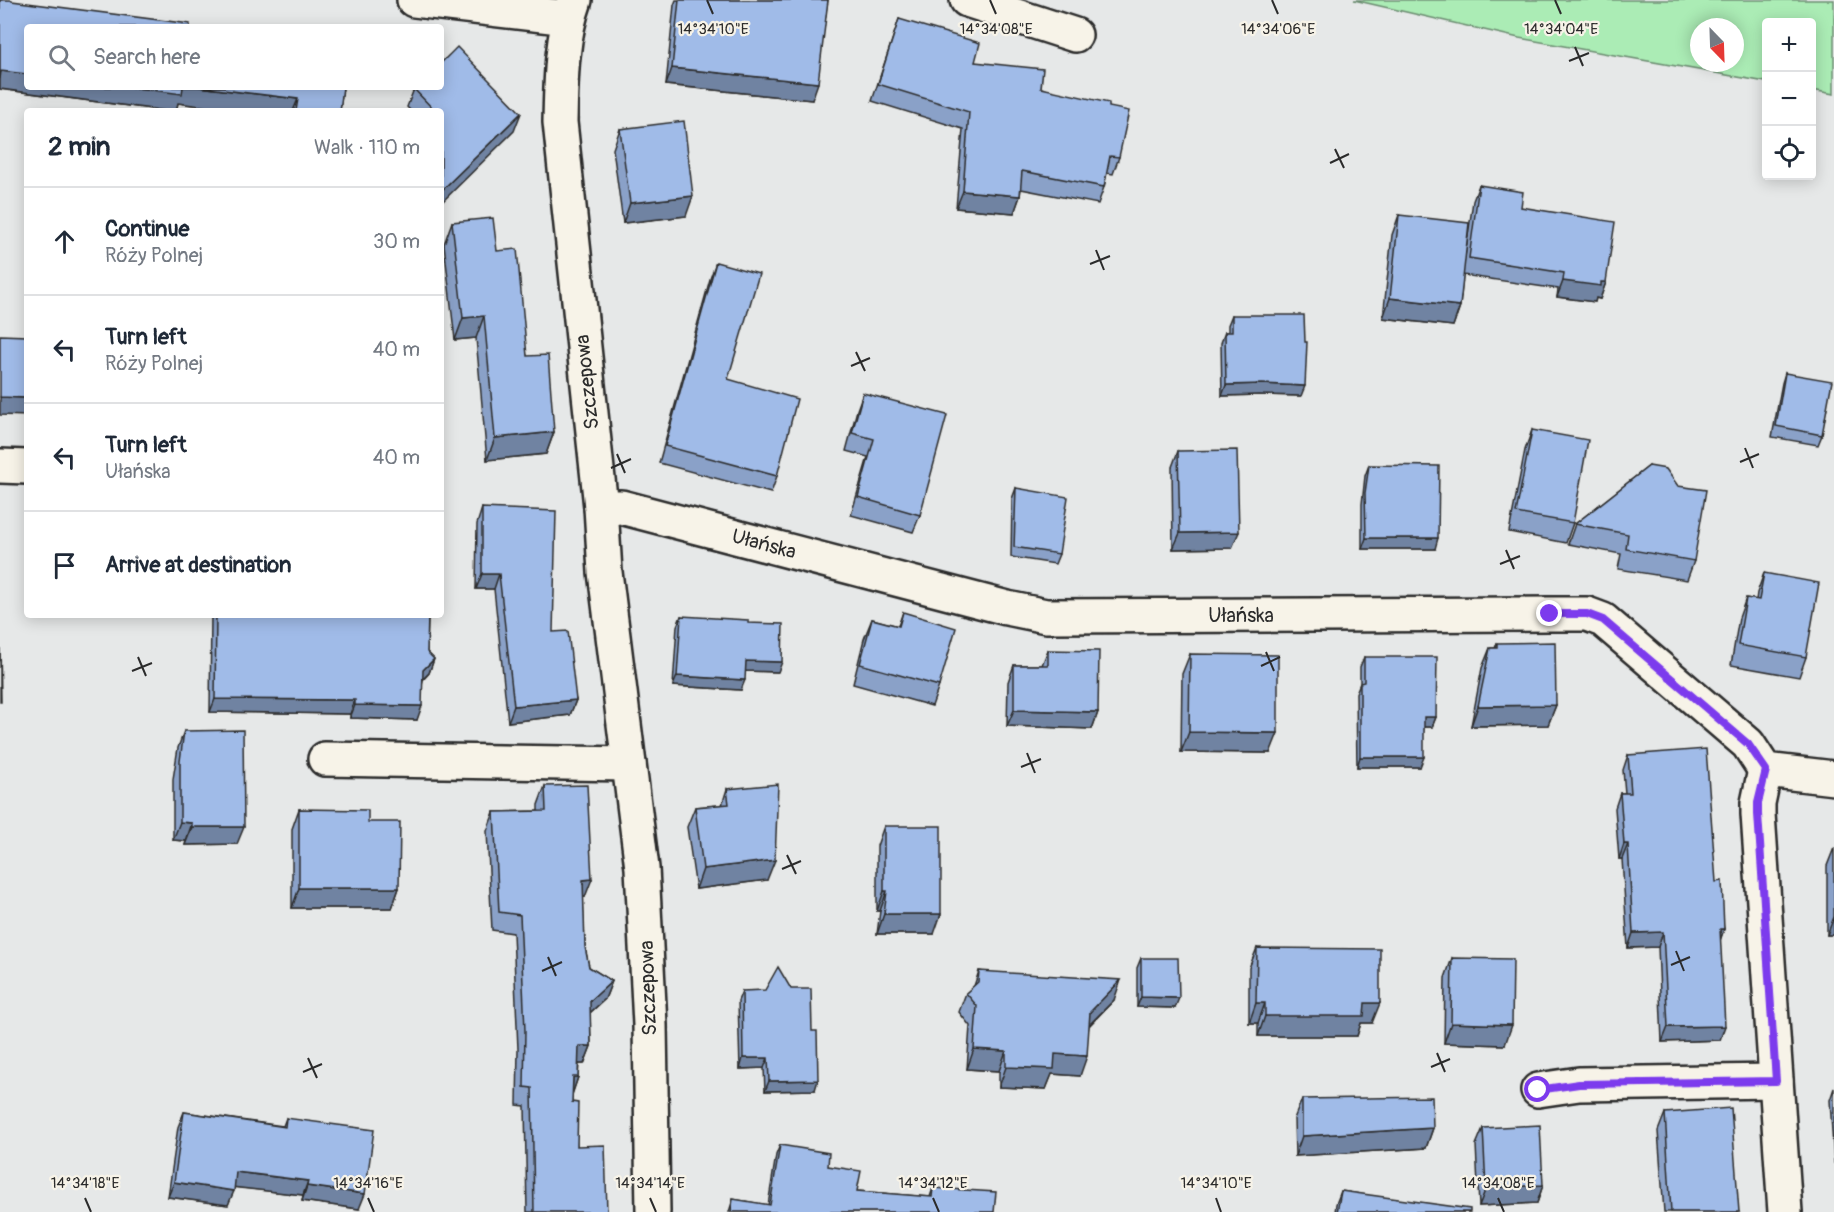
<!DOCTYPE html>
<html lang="en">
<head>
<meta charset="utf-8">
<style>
	body { margin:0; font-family:Pangolin,sans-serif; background:#f6f6f7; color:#1f2937 }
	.controls { position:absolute; right:18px; top:18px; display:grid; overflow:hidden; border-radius:6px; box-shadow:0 3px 15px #0003 }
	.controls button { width:54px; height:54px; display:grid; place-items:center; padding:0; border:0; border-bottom:2px solid #e0e1e3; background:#fff; color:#1f2937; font:30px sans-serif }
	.compass { position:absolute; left:1690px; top:18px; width:54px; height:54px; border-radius:50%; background:#fff; box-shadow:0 3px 15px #0003; rotate:157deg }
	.stop { position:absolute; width:18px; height:18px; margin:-14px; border:4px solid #7c3aed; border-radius:50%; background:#fff }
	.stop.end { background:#7c3aed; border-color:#fff; box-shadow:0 2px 6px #0008 }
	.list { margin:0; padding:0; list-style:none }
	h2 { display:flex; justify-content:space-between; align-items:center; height:78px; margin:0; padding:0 24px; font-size:26px }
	h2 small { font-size:20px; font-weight:400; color:#747a83 }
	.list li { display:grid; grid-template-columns:39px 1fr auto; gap:18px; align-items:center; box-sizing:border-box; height:108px; padding:0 24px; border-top:2px solid #e0e1e3 }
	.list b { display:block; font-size:22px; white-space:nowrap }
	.list p { margin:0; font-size:20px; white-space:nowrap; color:#747a83 }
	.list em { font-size:20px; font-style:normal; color:#747a83 }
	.icon { flex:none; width:33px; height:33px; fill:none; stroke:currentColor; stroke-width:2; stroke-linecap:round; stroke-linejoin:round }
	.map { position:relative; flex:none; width:1834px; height:1212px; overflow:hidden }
	.search { position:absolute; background:#fff; box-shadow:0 3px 15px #0003; left:24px; top:24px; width:420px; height:66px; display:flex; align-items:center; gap:15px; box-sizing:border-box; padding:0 21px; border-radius:6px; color:#747a83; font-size:22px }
	.panel { position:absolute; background:#fff; box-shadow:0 3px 15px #0003; left:24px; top:108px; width:420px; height:510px; border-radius:6px }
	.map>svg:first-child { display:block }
</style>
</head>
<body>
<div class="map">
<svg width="1834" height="1212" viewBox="0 0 1834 1212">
	<rect width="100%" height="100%" fill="#e6e8e8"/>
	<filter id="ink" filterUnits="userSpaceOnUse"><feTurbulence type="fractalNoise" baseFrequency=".0167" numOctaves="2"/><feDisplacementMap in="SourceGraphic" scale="12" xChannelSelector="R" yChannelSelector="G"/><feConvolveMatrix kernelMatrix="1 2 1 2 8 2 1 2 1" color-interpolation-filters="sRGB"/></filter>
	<g filter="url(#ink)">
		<path fill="#abecb5" stroke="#6b8c70" stroke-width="1.5" fill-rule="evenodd" d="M 1354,0 L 1834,0 L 1834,94 L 1812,90 L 1812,22 L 1766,22 L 1766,82 L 1519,38 ZM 1699,27 L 1735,27 L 1735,63 L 1699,63 Z"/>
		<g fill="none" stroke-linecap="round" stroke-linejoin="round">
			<defs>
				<g id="minor">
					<polyline points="414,0 568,18"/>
					<path d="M 575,0 C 561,39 561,81 560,122 L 601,507 L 605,572 L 642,868 L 650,1025 L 653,1212"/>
					<polyline points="967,0 1075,35"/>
					<polyline points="0,466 27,467"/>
					<polyline points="601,507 621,507 1007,608 1046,616 1550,614 1587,614 1603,620 1748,744 1765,770 1834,778"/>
					<polyline points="325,759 629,764"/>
					<polyline points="1765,770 1758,803 1758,814 1785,1212"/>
					<polyline points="1538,1090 1579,1084 1776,1081"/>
				</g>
			</defs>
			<use href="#minor" stroke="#2b2b2b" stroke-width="38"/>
			<use href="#minor" stroke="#f7f3e8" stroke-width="33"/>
		</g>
		<g fill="#8aa1c8" stroke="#2b2b2b" stroke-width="1.5">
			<polygon points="0,0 12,1 27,27 343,87 340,111 239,111 178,103 176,111 167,111 0,89"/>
			<polygon points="676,0 828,0 812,100 666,85 674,5"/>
			<polygon points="899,19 975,62 1041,88 1109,107 1119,157 1113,174 1107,173 1104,187 1098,204 1021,189 1020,196 1014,213 956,208 963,129 872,101"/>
			<polygon points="414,89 514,131 441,111 411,111 407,107"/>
			<polygon points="620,129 686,216 623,223 613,149"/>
			<polygon points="1479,185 1521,207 1606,282 1600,299 1596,298 1595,302 1557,297 1558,289 1463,275 1460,306 1453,326 1383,318 1392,235 1399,215 1465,257 1473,201"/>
			<polygon points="452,222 497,251 527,356 554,432 546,454 487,460 476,338 455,340 444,244"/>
			<polygon points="716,262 728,379 777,476 771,493 659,463 710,279"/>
			<polygon points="1232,315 1301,396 1259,395 1222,396 1221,343 1225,332 1228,332 1228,325"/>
			<polygon points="1785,373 1822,435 1818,445 1772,437 1782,383"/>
			<polygon points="863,393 920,515 913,532 851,515 868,457 846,451 857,410"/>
			<polygon points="1532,430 1573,523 1566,543 1509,532 1525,450"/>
			<polygon points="1178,451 1232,548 1173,549 1172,467"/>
			<polygon points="1369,465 1435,549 1362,549 1362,504 1365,476"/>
			<polygon points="1649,466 1694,561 1687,580 1618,569 1621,554 1568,544 1575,524"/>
			<polygon points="1016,488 1059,554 1055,564 1011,557 1012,499"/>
			<polygon points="482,508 553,632 576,700 570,715 508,722 494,589 476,589 477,524"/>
			<polygon points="1764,573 1806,657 1799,677 1731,665 1739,618 1746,598 1756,600 1757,593"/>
			<polygon points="903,612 939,686 932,706 853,684 864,639 872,619 898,626"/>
			<polygon points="211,615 428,615 427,652 434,659 429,673 423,680 417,720 350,718 350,714 210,712"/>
			<polygon points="681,616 778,672 745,671 741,690 673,686 677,626"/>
			<polygon points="1497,643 1556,705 1548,725 1471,726 1482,668 1490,648 1495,648"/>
			<polygon points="1048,650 1098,712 1092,729 1007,726 1008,682 1014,665 1042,665"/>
			<polygon points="1190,654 1270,753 1181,752 1182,674"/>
			<polygon points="1364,657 1436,717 1432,727 1424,727 1420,767 1357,767 1356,693 1360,683 1360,667"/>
			<polygon points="184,731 237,844 185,845 186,841 173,840 173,779 178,748"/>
			<polygon points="1628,755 1716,882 1724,929 1720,940 1720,1040 1662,1042 1658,947 1628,948 1622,859 1619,859 1615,808 1620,793 1625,793 1623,770"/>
			<polygon points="545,786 585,897 583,897 585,947 589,967 612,981 605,999 590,1013 591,1046 584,1064 579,1064 578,1077 572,1094 572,1102 577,1146 607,1212 527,1212 525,1106 517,1105 518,1049 513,933 492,930 487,831 494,812 538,811 538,805"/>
			<polygon points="727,789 767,880 696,889 687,827 695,807 722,805"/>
			<polygon points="299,809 368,822 399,888 392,908 292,908 292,829"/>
			<polygon points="884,826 934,934 877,934 880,911 877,911 877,846"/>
			<polygon points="1834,848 1834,935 1827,935 1827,866"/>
			<polygon points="1257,948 1372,1023 1361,1023 1357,1036 1258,1036 1258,1023 1249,1023 1249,968"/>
			<polygon points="1141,958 1175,1008 1137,1007 1137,968"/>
			<polygon points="1452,958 1505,1045 1444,1043 1445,978"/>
			<polygon points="979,971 1114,1000 1089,1026 1080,1076 1052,1074 1046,1089 1023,1088 999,1087 999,1071 967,1069 970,1026 959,1012 966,993 974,986"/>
			<polygon points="742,991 815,1090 765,1091 764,1068 740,1069 738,1001"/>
			<polygon points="1834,1088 1834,1164 1830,1100"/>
			<polygon points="1302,1099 1433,1128 1426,1148 1295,1156 1294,1119"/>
			<polygon points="184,1112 283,1126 286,1118 359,1209 302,1201 303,1195 234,1187 228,1205 168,1197 178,1127"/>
			<polygon points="1665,1113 1739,1212 1664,1212 1658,1131"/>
			<polygon points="1483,1128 1543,1185 1537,1203 1479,1206 1476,1145"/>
			<polygon points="780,1145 828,1166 857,1191 930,1197 933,1188 994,1212 729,1212 733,1199 768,1205 776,1155"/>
			<polygon points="1341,1191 1470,1212 1335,1212 1336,1204"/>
		</g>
		<g fill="#7083a2" stroke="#2b2b2b" stroke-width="1.5">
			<polygon points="672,68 818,83 812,100 666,85"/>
			<polygon points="1,71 27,74 27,87 199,87 298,99 293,111 239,111 178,103 176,111 167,111 0,89 0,74"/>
			<polygon points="521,113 514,131 441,203 441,191"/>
			<polygon points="963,191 1020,196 1014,213 956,208"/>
			<polygon points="693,196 686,216 623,223 630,203"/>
			<polygon points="1563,281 1601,282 1606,282 1600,299 1596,298 1595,302 1557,297"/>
			<polygon points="1390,298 1460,306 1453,326 1383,318"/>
			<polygon points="484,316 476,338 455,340 463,318"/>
			<polygon points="1262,384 1305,386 1301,396 1259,395 1222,396 1226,385"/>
			<polygon points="0,397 27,398 27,416 0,415"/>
			<polygon points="554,432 546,454 487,460 495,438"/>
			<polygon points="1239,532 1232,548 1173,549 1180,533"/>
			<polygon points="1366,538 1438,538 1435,549 1362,549"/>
			<polygon points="482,574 499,574 494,589 476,589"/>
			<polygon points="434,659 429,673 418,684 423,670"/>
			<polygon points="746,661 782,662 778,672 742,671"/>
			<polygon points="677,676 745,680 741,690 673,686"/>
			<polygon points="215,699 355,700 350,714 210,712"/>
			<polygon points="576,700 570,715 508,722 514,706"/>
			<polygon points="355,705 422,706 417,720 350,718"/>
			<polygon points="1556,705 1548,725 1471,726 1478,706"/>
			<polygon points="1014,710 1098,712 1092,729 1007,726"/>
			<polygon points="1424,717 1436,717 1432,727 1420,727"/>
			<polygon points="1189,732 1278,733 1270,753 1181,752"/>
			<polygon points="1360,757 1424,757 1420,767 1357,767"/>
			<polygon points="180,822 192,823 186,841 173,840"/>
			<polygon points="192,827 244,827 237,844 185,845"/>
			<polygon points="1624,844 1628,844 1622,859 1619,859"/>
			<polygon points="775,860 767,880 696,889 703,869"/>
			<polygon points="592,879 585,897 576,898 583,880"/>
			<polygon points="299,888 399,888 392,908 292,908"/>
			<polygon points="884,891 887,891 880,911 877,911"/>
			<polygon points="884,914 941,914 934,934 877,934"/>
			<polygon points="1834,917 1834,935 1827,935"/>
			<polygon points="1720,929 1724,929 1719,944"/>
			<polygon points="1663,932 1658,947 1628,948 1633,933"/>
			<polygon points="1121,980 1114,1000 1082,1032 1090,1012"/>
			<polygon points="612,981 605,999 583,1019 590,1001"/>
			<polygon points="1141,997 1179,998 1175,1008 1137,1007"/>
			<polygon points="1256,1003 1265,1003 1258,1023 1249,1023"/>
			<polygon points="1365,1003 1380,1003 1372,1023 1361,1023 1357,1036 1258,1036 1265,1016"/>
			<polygon points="1451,1023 1512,1025 1505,1045 1444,1043"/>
			<polygon points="1725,1026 1720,1040 1662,1042 1668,1027"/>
			<polygon points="579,1046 591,1046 584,1064 572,1064"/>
			<polygon points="974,1049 1006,1051 999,1071 967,1069"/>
			<polygon points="1055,1054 1087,1056 1080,1076 1052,1074 1046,1089 999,1087 1006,1067"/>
			<polygon points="743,1058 768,1058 764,1068 740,1069"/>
			<polygon points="573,1077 578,1077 572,1095"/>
			<polygon points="818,1080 815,1090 765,1091 769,1081"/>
			<polygon points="1433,1128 1426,1148 1295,1156 1302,1136"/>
			<polygon points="236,1172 308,1181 303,1195 231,1187"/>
			<polygon points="174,1182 234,1191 228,1205 168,1197"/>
			<polygon points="1543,1185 1537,1203 1479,1206 1486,1188"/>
			<polygon points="307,1186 365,1194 359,1209 302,1201"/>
		</g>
		<g fill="#a0bbe8" stroke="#2b2b2b" stroke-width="1.5">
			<polygon points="0,0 12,0 12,1 190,24 190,27 27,27 27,74 1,71 0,79"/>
			<polygon points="679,0 828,0 818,83 672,68"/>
			<polygon points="899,19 980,43 975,62 1043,69 1041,88 1109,103 1109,107 1129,111 1119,157 1110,156 1104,187 1022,171 1020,196 963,191 969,112 878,84"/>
			<polygon points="457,47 521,113 441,191 441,111 435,111 414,89 416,87 441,87 441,63"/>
			<polygon points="128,87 183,87 182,94"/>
			<polygon points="199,87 343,87 340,111 296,111 298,99"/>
			<polygon points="684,121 693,196 630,203 620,129"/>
			<polygon points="1479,185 1523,192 1521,207 1615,222 1606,282 1601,282 1601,286 1563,281 1564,273 1469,258"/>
			<polygon points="1399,215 1469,223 1460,306 1390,298"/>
			<polygon points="493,218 497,251 517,249 527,356 548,355 554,432 495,438 484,316 463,318 452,222"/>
			<polygon points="716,262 759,274 728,379 797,399 777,476 665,446"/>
			<polygon points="1232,315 1304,315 1305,342 1307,342 1305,386 1262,384 1226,385 1225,332 1232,332"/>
			<polygon points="0,335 27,336 27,398 0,397"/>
			<polygon points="1785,373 1832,381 1822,435 1776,426"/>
			<polygon points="863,393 947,415 920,515 858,497 874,439 852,433"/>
			<polygon points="1532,430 1588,440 1573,523 1516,513"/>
			<polygon points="1237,450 1239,532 1180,533 1178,451"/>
			<polygon points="1369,465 1439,466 1438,538 1366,538 1365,493"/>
			<polygon points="1649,466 1666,469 1678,486 1706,490 1694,561 1626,549 1628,534 1575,524"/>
			<polygon points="1016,488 1068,497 1059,554 1014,547"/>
			<polygon points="482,508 556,511 553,632 568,631 576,700 514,706 499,574 482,574"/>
			<polygon points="1764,573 1819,583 1806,657 1738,645 1746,598 1759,600"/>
			<polygon points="903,612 956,628 939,686 860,664 872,619 899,626"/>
			<polygon points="216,615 428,615 427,652 434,659 423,670 422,706 355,705 355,700 215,699"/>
			<polygon points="681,616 748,620 748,623 783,624 782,662 746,661 745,680 677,676"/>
			<polygon points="0,641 1,702 0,702"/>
			<polygon points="1555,642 1556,705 1478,706 1490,648 1497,648 1497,643"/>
			<polygon points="1048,650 1099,651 1098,712 1014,710 1014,665 1048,665"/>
			<polygon points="1190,654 1278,655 1278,733 1189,732"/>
			<polygon points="1364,657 1437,657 1436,717 1424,717 1424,757 1360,757 1360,683 1364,682"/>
			<polygon points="243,730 244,827 192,827 192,823 180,822 180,761 184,731"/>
			<polygon points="1706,749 1716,882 1722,881 1724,929 1720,929 1725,1026 1668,1027 1663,932 1633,933 1628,844 1624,844 1620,793 1631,793 1628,755"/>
			<polygon points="778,784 775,860 703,869 695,807 729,804 727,789"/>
			<polygon points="587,785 592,879 583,880 585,947 589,967 612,981 590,1001 591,1046 579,1046 578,1077 573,1077 572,1102 578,1103 577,1146 605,1145 607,1212 534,1212 532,1088 524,1087 525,1031 520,915 499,912 494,812 546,811 545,786"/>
			<polygon points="299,809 368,810 368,822 400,822 399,888 299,888"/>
			<polygon points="884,826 941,826 941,914 884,914 887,891 884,891"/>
			<polygon points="1257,948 1380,949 1380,1003 1365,1003 1364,1016 1265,1016 1265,1003 1256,1003"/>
			<polygon points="1141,958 1178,958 1179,998 1141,997"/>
			<polygon points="1452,958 1513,959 1512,1025 1451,1023"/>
			<polygon points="778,967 791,989 811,989 812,1031 817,1031 818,1080 769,1081 768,1058 743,1058 742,991 765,990"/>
			<polygon points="979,971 1121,980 1090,1012 1087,1056 1055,1054 1054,1069 1006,1067 1006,1051 974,1049 977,1006 966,993 978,982"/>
			<polygon points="1432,1097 1433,1128 1302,1136 1302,1099"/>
			<polygon points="1731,1108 1739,1212 1671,1212 1665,1113"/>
			<polygon points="184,1112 285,1127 286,1118 374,1130 365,1194 307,1186 308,1181 236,1172 234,1191 174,1182"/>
			<polygon points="1540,1125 1543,1185 1486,1188 1483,1128"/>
			<polygon points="780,1145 829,1153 828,1166 861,1171 857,1191 932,1197 933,1188 996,1192 994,1212 731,1212 733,1199 770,1205"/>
			<polygon points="1341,1191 1470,1209 1470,1212 1337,1212"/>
		</g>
	</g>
	<g fill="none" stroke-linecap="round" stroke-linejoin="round" filter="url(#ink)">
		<polyline stroke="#7c3aed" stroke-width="8" points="1538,1090 1579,1084 1776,1081 1758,814 1758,803 1766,770 1748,744 1603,620 1587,614 1550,614"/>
	</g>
	<path fill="none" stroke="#2b2b2b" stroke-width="2" d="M 707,0 L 713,14M 990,0 L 996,14M 1272,0 L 1278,14M 1555,0 L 1561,14M 1575,47 L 1583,66M 1569,61 L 1589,53M 1335,149 L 1344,168M 1330,163 L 1349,154M 1096,250 L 1104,270M 1090,264 L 1110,256M 856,352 L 865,371M 851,366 L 870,358M 1745,448 L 1753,468M 617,454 L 625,473M 1740,462 L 1759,454M 611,468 L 631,459M 1506,550 L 1514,569M 1500,564 L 1520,556M 1266,652 L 1274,671M 138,657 L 146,676M 1261,666 L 1280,657M 132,671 L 152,663M 1027,753 L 1035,773M 1021,767 L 1041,759M 787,855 L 796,874M 782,869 L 801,861M 1676,951 L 1684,971M 548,957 L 556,976M 1671,965 L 1690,957M 542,971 L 562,962M 1437,1053 L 1445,1072M 308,1058 L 317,1078M 1431,1067 L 1450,1059M 303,1072 L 322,1064M 85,1198 L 91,1212M 368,1198 L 374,1212M 650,1198 L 656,1212M 933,1198 L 939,1212M 1216,1198 L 1221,1212M 1498,1198 L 1504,1212"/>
	<g text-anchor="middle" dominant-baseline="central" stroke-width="4.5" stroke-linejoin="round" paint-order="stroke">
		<g font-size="20" fill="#2b2b2b" stroke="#f7f3e8">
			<text transform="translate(587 382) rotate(-96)">Szczepowa</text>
			<text transform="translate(764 544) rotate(15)">Ułańska</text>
			<text x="1241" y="615">Ułańska</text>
			<text transform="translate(648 988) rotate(-92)">Szczepowa</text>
		</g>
	</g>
	<g font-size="15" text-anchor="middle" fill="#2b2b2b" stroke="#f7f3e8" stroke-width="4.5" stroke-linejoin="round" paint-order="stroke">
		<text x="713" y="34">14°34'10"E</text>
		<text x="996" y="34">14°34'08"E</text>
		<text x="1278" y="34">14°34'06"E</text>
		<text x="1561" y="34">14°34'04"E</text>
		<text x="85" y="1188">14°34'18"E</text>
		<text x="368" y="1188">14°34'16"E</text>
		<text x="650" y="1188">14°34'14"E</text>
		<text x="933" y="1188">14°34'12"E</text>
		<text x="1216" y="1188">14°34'10"E</text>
		<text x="1498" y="1188">14°34'08"E</text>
	</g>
</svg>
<div class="controls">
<button>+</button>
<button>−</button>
<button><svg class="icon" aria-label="locate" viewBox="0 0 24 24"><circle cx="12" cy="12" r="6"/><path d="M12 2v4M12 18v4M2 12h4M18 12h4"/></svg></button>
</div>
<svg class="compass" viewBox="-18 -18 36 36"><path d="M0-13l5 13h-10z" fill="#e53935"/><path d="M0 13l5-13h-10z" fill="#747a83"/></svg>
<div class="stop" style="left:1538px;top:1090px"></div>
<div class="stop end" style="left:1550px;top:614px"></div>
<div class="search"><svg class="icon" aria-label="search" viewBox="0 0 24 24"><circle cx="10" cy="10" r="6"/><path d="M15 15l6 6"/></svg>Search here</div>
<section class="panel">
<h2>2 min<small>Walk · 110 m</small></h2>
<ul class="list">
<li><svg class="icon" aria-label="ahead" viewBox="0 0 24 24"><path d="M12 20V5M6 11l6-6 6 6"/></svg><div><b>Continue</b><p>Róży Polnej</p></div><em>30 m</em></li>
<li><svg class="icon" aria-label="left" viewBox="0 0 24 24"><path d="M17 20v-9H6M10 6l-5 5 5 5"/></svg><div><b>Turn left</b><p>Róży Polnej</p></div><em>40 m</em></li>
<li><svg class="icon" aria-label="left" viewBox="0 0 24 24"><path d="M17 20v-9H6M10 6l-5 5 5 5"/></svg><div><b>Turn left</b><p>Ułańska</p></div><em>40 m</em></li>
<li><svg class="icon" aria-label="arrive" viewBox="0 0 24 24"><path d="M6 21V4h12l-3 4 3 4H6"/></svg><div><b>Arrive at destination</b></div></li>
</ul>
</section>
</div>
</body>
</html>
